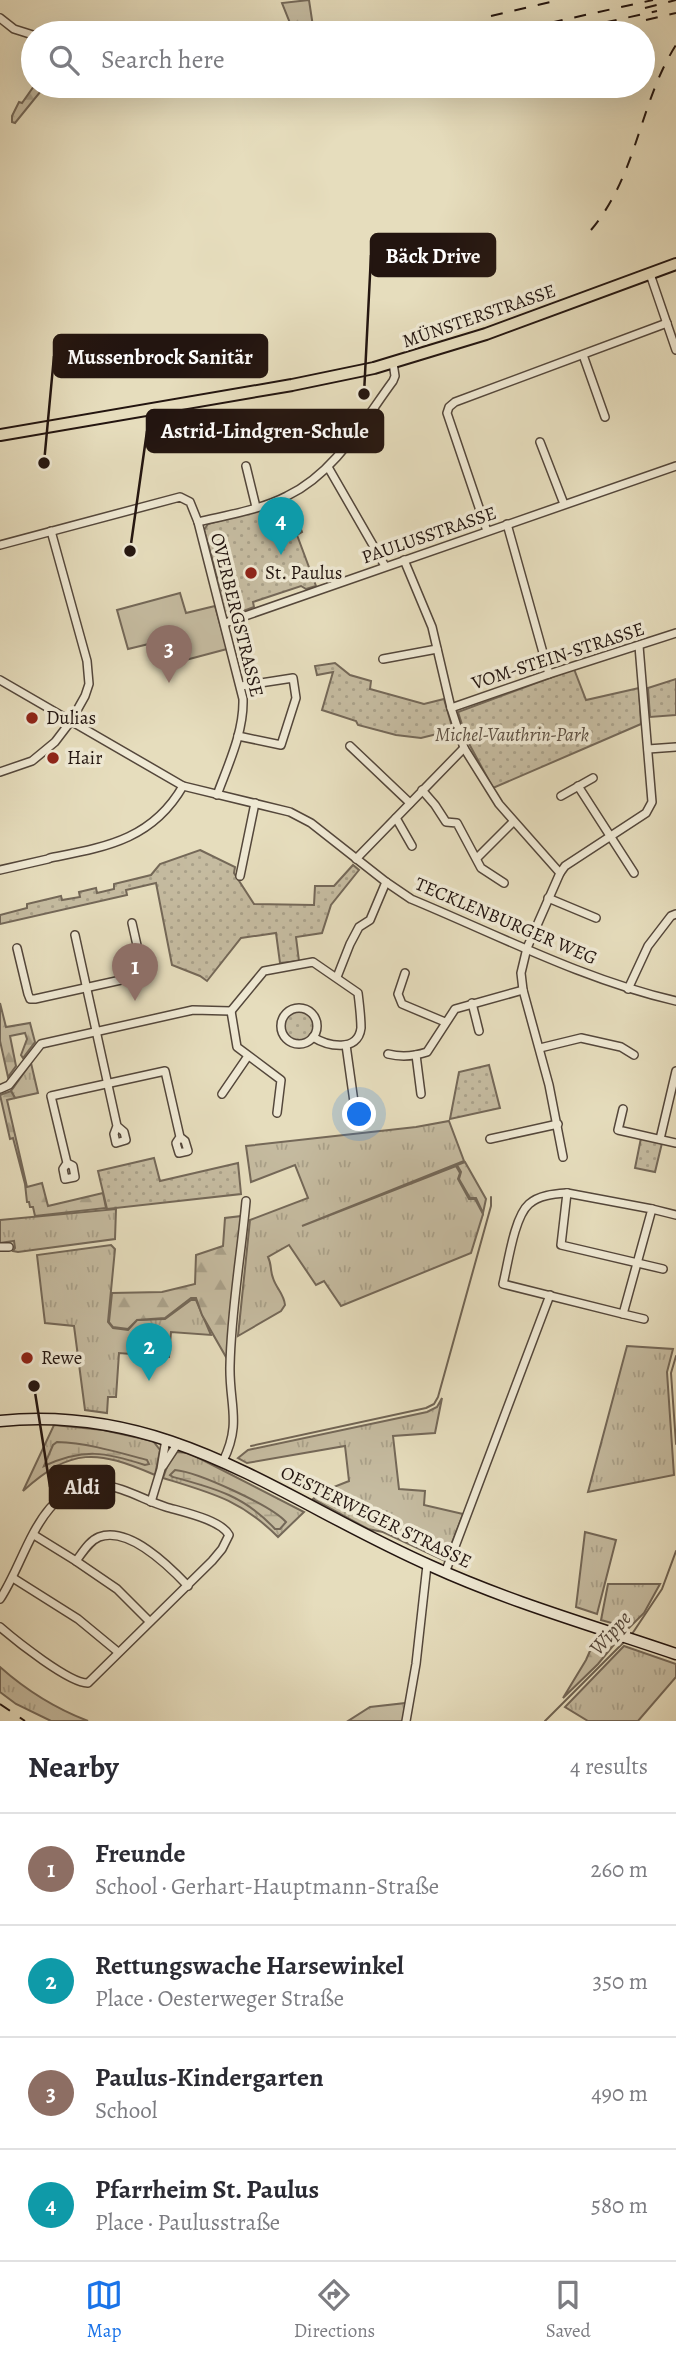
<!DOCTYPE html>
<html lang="en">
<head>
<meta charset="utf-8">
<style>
	body { margin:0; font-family:Alegreya,serif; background:#f2f2f3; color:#2b2b33 }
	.you { position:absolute; left:360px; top:1115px; width:24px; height:24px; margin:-18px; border:5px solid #fff; border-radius:50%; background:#1a73e8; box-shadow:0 0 0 10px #1a73e833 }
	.badge { display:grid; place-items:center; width:46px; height:46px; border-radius:50%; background:#1a73e8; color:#fff; font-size:23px; font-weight:700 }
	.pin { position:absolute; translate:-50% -58px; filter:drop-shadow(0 2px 4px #0008) }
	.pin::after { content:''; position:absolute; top:37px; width:24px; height:21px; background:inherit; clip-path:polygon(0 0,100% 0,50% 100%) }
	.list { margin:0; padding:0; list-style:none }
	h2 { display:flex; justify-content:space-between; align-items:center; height:91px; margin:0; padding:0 28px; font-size:30px }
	h2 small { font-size:23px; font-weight:400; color:#7c7c81 }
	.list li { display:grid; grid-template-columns:46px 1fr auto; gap:21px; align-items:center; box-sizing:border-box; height:112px; padding:0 28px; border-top:2px solid #e1e1e2 }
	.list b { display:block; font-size:26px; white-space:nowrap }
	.list p { margin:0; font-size:23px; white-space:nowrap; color:#7c7c81 }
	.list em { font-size:23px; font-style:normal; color:#7c7c81 }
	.icon { flex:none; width:38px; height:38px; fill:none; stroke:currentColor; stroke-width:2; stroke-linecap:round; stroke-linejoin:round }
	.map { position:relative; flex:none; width:676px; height:1721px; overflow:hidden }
	.search { position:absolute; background:#fff; box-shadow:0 7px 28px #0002; left:21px; right:21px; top:21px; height:77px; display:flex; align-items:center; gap:18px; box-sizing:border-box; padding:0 24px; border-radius:38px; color:#7c7c81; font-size:26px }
	.sheet { height:539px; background:#fff }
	nav { display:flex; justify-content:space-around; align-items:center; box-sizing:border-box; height:98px; border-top:2px solid #e1e1e2; background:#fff; font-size:19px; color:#7c7c81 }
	nav a { display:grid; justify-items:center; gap:4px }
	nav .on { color:#1a73e8 }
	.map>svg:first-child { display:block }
</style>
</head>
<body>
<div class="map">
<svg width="676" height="1721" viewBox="0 0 676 1721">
	<defs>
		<pattern id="grass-tufts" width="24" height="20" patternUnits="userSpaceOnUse" patternTransform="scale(1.75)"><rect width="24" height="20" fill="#c5bba0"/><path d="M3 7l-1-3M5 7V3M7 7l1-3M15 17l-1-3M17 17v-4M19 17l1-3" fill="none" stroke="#a9a089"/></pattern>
		<pattern id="forest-firs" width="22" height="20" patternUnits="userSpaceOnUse" patternTransform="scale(1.75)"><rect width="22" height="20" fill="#c5bba0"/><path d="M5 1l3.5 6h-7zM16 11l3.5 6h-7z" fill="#a9a089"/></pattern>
		<pattern id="wetland-marsh" width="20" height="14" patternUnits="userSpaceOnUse" patternTransform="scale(1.75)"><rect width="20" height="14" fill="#c5bba0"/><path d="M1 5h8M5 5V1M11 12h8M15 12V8" fill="none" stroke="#a9a089"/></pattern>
		<pattern id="park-dots" width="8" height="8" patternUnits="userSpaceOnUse" patternTransform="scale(1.75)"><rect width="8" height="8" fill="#c5bba0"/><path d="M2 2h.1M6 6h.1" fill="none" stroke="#a9a089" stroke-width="1.8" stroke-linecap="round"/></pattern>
	</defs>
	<rect width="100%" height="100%" fill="#e6ddbd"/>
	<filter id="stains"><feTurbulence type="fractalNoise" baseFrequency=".00286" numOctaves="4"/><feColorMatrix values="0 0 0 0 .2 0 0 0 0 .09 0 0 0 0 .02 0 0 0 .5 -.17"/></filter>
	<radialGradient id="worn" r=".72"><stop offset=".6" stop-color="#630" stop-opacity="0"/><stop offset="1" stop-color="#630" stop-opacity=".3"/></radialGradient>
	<g fill="url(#grass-tufts)" stroke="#746858" stroke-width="2">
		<polygon points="31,1063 38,1093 15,1098 11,1091"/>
		<path d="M 449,1121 L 464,1161 L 302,1226 L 456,1166 L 460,1173 L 458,1179 L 469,1199 L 475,1199 L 483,1214 L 471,1253 L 341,1306 L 324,1281 L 316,1285 L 289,1245 L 268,1257 C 272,1265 270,1271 273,1278 C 276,1288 284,1294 285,1305 L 281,1311 L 238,1336 L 250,1220 L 308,1198 L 295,1165 L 251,1182 L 246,1146 L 416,1127 Z"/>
		<polygon points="116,1209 115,1239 18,1252 13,1251 15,1248 14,1241 0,1243 0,1220"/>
		<polygon points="111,1245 115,1249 108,1322 113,1328 128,1330 137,1320 165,1319 191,1300 196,1300 211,1335 171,1332 169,1357 119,1353 116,1397 108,1397 107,1413 85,1410 74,1326 45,1323 37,1255"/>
		<polygon points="627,1346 673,1349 667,1372 674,1475 588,1492"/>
		<polygon points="442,1398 435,1433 393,1436 399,1489 425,1491 424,1505 463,1514 445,1561 383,1532 368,1529 313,1499 321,1492 349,1481 345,1446 247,1463 238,1458 248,1450 427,1412 437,1407"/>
		<path d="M 54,1425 L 103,1430 L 153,1441 L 160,1450 L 155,1475 C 97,1450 72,1447 23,1491 Z"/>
		<path d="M 177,1452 L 189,1453 L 304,1512 L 278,1537 C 241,1500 212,1493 163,1478 L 168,1464 Z"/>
		<polygon points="585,1532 616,1540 597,1614 576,1607"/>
		<polygon points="608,1584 660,1584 644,1613 629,1628 601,1620"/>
		<polygon points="624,1646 676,1664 676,1677 638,1721 588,1721 565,1707"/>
		<path d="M 0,1667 C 27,1691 54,1708 88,1721 L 51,1721 L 16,1704 L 0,1692 Z"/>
		<polygon points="406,1703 403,1721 348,1721 370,1707"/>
	</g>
	<g fill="url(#forest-firs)" stroke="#746858" stroke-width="2">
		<polygon points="309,0 314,33 294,33 282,3"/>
		<polygon points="34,86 45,86 15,123 12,122 12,116 19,102 22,103"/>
		<polygon points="0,1003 6,1027 30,1023 35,1042 23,1058 21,1055 27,1039 25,1033 10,1036 16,1066 8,1077 0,1041"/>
		<polygon points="11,1091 15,1098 7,1100 27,1187 42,1183 48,1206 103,1193 106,1208 35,1216 33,1207 30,1207 29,1202 27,1202 25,1184 13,1138 10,1139 0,1095"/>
		<polygon points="465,1162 486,1199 483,1213 476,1198 470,1198 459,1179 461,1172 457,1165"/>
		<polygon points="242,1216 229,1348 226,1357 202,1315 196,1298 191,1298 165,1318 137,1320 128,1329 113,1327 109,1322 112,1293 162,1292 195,1284 196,1255 223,1246 225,1218"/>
		<polygon points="597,1635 617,1641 598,1664 563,1698 586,1660"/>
	</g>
	<g fill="url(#wetland-marsh)" stroke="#746858" stroke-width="2">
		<path d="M 57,1442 C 88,1443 117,1452 147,1460 L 149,1464 L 145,1465 C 105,1452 84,1448 44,1466 L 53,1445 Z"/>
		<path d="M 175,1470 C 198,1472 272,1506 286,1522 L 280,1529 L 275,1529 C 245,1496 214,1488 173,1477 L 170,1475 Z"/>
	</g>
	<g fill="url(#park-dots)" stroke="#746858" stroke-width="2">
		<polygon points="292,504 302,532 297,535 316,586 306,589 301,586 253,602 254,607 233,615 228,613 204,530 208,524 266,508 268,513"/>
		<polygon points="335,663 350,675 371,681 370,689 424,704 444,699 453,730 421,738 396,735 358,725 356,721 322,710 333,672 317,675 315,666"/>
		<polygon points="574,669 586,700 639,688 641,724 493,788 467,740 458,712"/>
		<polygon points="676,679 676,715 650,717 648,688"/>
		<polygon points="200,850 235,867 234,873 254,904 314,905 315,886 334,886 353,865 359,870 331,905 322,933 296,937 299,961 280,963 276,933 241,938 207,981 200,976 172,965 156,883 126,890 127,895 0,924 0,915 27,908 27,904 61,896 62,900 80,897 79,892 96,888 97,893 114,889 114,884 151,875 160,864"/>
		<circle cx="299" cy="1026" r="15"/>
		<polygon points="489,1065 500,1108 450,1119 459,1072"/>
		<polygon points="641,1138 662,1143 655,1172 635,1168"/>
		<polygon points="154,1158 160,1181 238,1163 241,1194 107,1209 98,1171"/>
	</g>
	<polygon fill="#c5bba0" stroke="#746858" stroke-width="2" points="180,593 186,613 215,606 227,649 163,666 157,642 128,649 117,610"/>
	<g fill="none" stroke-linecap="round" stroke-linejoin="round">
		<g stroke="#706454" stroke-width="2">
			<polyline points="676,1356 671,1373 676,1444"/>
			<polyline points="251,1446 426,1408 434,1404 438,1397 491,1206 491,1197"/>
			<polyline points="632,1634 662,1589 676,1551"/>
			<polyline points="545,1721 626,1640"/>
		</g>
		<defs>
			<g id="street">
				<polyline points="0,18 14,29 33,35"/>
				<polyline points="650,274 676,350"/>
				<polyline points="583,355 605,417"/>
				<polyline points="540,442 564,504"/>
				<polyline points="246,466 256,507"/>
				<polyline points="328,467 385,566"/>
				<path d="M 198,522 C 227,515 260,510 287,496 C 335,473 362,423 393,381 L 395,376 L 393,363"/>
				<polyline points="507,524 549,674"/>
				<polyline points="487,531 447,413 449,407 455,402 667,323"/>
				<path d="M 0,545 L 180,497 L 190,502 L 198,522 L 243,699 C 244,732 228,765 217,795"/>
				<polyline points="404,560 432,627 451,708 464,748 499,804 560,873"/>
				<polyline points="225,623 676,466"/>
				<polyline points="383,659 437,649"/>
				<path d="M 0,680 L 183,786 L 290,812 L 311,823 L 386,882 L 411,899 C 498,935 584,980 676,1001"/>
				<polyline points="451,708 549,674 676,633"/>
				<polyline points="238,736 281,745 296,698 293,678 241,686"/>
				<polyline points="350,746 410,803"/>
				<polyline points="648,749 676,747"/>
				<polyline points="0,772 32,761 55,742 71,721 85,696 89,684 87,661 51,531"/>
				<polyline points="578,786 634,873"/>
				<polyline points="422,790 435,805 446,822 457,823 481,868 504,883"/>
				<polyline points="561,796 593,778"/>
				<polyline points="396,818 412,846"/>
				<path d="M 50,858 C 105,847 152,840 183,786"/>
				<polyline points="477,858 513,822"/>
				<polyline points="356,859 464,748"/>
				<polyline points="0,870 48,859"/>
				<polyline points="240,876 255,803"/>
				<polyline points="548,898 596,918"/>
				<polyline points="75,935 117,1126 124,1132 126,1140 116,1143 114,1134 117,1126"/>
				<polyline points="17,948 28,994 30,999 35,999 139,976 143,972 132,923"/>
				<polyline points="405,973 398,994 402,1004 445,1022"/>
				<polyline points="337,977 350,944 359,927 370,920 386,882"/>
				<polyline points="628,989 648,946 671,916 676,914"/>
				<polyline points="472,1003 479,1031"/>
				<circle cx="299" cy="1026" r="18"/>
				<path d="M 231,1011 L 264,971 L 313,962 L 358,993 C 359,1001 361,1020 361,1028 C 358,1053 327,1046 313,1037"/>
				<polyline points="231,1011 237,1047 281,1080 277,1113"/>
				<polyline points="346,1045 354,1102"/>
				<polyline points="540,1048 581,1038 621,1047 634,1055"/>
				<path d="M 388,1054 C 400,1057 415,1056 427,1052 L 455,1009 L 523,990"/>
				<polyline points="416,1055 421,1094"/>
				<polyline points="0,1089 9,1085 41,1044 193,1010 231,1011"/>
				<polyline points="222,1094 248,1056"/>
				<polyline points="623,1109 618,1130 676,1143"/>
				<polyline points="490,1139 558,1124"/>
				<polyline points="660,1139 676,1071"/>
				<polyline points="563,1157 549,1085 523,990 521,973 527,948 560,873 565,866 646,813 652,802 639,646"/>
				<polyline points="67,1163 63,1169 65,1179 75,1177 73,1166 67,1163 51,1096 165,1071 180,1137 185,1141 188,1151 179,1153 176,1143 180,1137"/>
				<path d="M 567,1193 L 652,1209 L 623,1314 L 503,1284 C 508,1264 514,1217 529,1204 C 539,1195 554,1194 567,1193 Z"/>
				<polyline points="567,1193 561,1245 663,1269"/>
				<polyline points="652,1209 676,1215"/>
				<polyline points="0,1247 9,1247"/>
				<polyline points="623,1314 644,1319"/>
				<path d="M 223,1461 C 242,1423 229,1404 230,1366 C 231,1311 241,1256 246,1201"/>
				<polyline points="163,1466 178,1443"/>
				<polyline points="151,1502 161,1469 166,1439"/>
				<polyline points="34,1535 76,1561 117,1589 149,1621"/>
				<path d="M 76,1561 C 83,1552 89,1541 99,1537 C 129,1526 169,1566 188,1586"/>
				<polyline points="445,1573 550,1295"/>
				<polyline points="13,1578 78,1619 118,1652"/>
				<path d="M 0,1599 C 27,1559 39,1483 100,1485 C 122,1486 146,1501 166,1507 C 183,1512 221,1520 229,1535 L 222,1549 L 212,1561 L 88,1683 C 70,1684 15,1640 0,1627"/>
				<polyline points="406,1721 416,1664 427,1565"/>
			</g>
			<path id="secondary" d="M 0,1421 C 172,1404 283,1501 431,1566 C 510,1602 594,1626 676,1654"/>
			<polyline id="primary" points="0,435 292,385 374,368 486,334 676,264"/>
		</defs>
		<use href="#street" stroke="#54473b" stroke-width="10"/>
		<use href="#secondary" stroke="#231510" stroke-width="13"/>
		<use href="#primary" stroke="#231510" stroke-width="14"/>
		<use href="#street" stroke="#efe9d4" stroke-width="7"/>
		<use href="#secondary" stroke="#efe9d4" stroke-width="10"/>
		<use href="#primary" stroke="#e6ddbd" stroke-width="10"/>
		<g stroke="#231510" stroke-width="2" stroke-dasharray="12 12" stroke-linecap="butt">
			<polyline points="645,8 676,0"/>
			<polyline points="491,16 559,0"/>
			<polyline points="646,20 676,13"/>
			<polyline points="504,33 653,0"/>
			<polyline points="558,33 657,11"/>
			<polyline points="314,87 321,86"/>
			<path d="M 591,230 C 638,174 639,103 676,45"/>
			<polyline points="0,1704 25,1721"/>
		</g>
	</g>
	<g fill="#8f2418" stroke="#efe9d4" stroke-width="2.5">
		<circle cx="251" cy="573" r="7"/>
		<circle cx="32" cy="718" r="7"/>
		<circle cx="53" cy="758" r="7"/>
		<circle cx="27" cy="1358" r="7"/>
	</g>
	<g text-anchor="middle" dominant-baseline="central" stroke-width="7" stroke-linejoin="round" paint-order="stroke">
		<g font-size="19" fill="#231510" stroke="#efe9d4">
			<text transform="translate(479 316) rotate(-19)">MÜNSTERSTRASSE</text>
			<text transform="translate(429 535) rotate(-19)">PAULUSSTRASSE</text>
			<text transform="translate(237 615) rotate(76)">OVERBERGSTRASSE</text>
			<text transform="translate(558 656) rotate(-18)">VOM-STEIN-STRASSE</text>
			<text transform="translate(506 921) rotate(23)">TECKLENBURGER WEG</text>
			<text transform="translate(376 1517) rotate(26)">OESTERWEGER STRASSE</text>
		</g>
		<g font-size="19" fill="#231510" stroke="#efe9d4" text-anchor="start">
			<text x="265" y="573">St. Paulus</text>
			<text x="46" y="718">Dulias</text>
			<text x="67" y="758">Hair</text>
			<text x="41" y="1358">Rewe</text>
		</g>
		<g font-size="19" font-style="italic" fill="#5c4f42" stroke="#efe9d4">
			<text x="512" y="735">Michel-Vauthrin-Park</text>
		</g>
		<g font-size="21" font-style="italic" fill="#574a3e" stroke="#efe9d4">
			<text transform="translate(610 1633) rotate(-48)">Wippe</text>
		</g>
	</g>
	<path fill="none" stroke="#231510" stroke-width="2.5" d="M364 394L371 255M44 463L54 356M130 551L147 431M34 1386L50 1487"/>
	<g fill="#231510" stroke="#efe9d4" stroke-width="2.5">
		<circle cx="364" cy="394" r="7"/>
		<circle cx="44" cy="463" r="7"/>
		<circle cx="130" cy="551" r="7"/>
		<circle cx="34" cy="1386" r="7"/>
	</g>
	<g fill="#231510" stroke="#231510" stroke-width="2.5">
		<rect x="371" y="234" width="124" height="42" rx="7"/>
		<rect x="54" y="335" width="213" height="42" rx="7"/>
		<rect x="147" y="410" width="236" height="42" rx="7"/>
		<rect x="50" y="1466" width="64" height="42" rx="7"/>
	</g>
	<g font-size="21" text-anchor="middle" font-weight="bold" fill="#fff">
		<text x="433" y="263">Bäck Drive</text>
		<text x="160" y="364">Mussenbrock Sanitär</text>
		<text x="265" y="438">Astrid-Lindgren-Schule</text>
		<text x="82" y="1494">Aldi</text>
	</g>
	<rect width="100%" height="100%" filter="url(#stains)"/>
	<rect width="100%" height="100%" fill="url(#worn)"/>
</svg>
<div class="you"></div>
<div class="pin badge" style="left:135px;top:1001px;background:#8d6e63">1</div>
<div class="pin badge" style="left:149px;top:1381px;background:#0f9aa8">2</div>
<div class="pin badge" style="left:169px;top:683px;background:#8d6e63">3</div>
<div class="pin badge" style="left:281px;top:555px;background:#0f9aa8">4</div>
<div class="search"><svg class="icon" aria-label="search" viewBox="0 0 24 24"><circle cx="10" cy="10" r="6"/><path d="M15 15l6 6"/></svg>Search here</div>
</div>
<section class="sheet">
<h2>Nearby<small>4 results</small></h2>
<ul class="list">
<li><span class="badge" style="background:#8d6e63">1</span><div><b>Freunde</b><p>School · Gerhart-Hauptmann-Straße</p></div><em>260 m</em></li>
<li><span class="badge" style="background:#0f9aa8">2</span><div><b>Rettungswache Harsewinkel</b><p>Place · Oesterweger Straße</p></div><em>350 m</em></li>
<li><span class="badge" style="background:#8d6e63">3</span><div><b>Paulus-Kindergarten</b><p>School</p></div><em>490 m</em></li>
<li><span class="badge" style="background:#0f9aa8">4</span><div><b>Pfarrheim St. Paulus</b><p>Place · Paulusstraße</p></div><em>580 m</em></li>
</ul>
</section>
<nav>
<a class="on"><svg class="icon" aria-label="map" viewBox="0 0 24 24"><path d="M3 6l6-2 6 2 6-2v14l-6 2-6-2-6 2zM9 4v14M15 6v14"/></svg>Map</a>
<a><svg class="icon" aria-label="directions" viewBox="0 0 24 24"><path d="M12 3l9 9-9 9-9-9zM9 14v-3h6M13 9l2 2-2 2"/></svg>Directions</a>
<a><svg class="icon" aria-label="saved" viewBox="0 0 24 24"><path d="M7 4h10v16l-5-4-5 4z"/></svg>Saved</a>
</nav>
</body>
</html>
